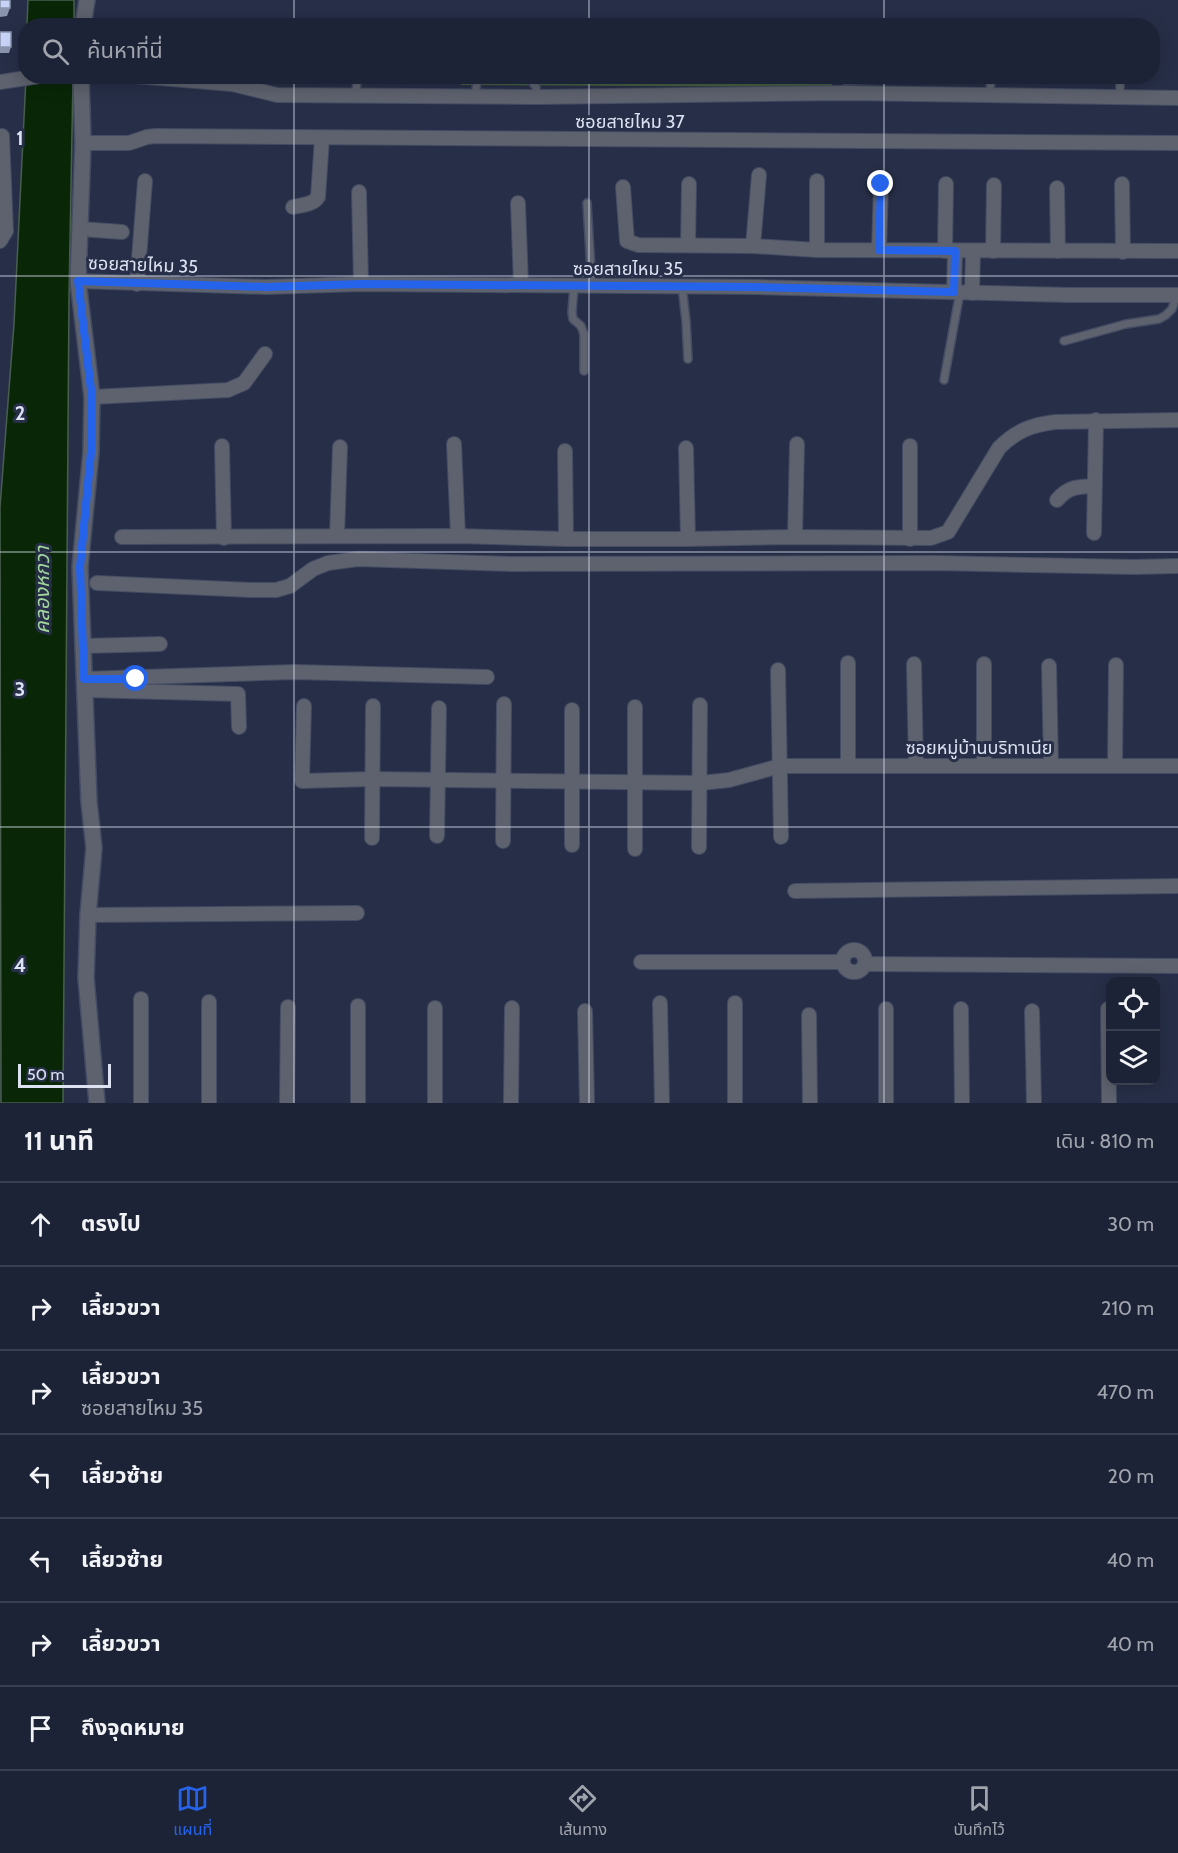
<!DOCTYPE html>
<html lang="th">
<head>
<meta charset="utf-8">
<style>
	body { margin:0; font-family:Cabin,"Noto Sans Thai",sans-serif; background:#2a2f42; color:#f1f3f6 }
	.controls { position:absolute; right:18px; bottom:18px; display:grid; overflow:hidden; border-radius:12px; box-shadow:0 3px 15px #0003 }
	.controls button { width:54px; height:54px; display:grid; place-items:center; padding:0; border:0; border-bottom:2px solid #3b4051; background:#1d2336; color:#f1f3f6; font:30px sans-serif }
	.scale { position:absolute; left:18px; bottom:15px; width:93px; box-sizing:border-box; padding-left:6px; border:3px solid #dce2f2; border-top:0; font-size:16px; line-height:21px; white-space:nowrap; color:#dce2f2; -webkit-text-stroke:4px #272f48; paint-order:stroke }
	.stop { position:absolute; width:18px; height:18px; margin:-14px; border:4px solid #2563eb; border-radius:50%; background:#fff }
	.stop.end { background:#2563eb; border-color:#fff; box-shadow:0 2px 6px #0008 }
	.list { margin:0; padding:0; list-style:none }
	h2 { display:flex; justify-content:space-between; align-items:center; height:78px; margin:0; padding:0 24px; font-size:26px }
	h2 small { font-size:20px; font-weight:400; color:#a0a4ad }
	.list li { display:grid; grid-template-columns:39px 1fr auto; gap:18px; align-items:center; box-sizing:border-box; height:84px; padding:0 24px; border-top:2px solid #3b4051 }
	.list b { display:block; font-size:22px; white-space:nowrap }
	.list p { margin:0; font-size:20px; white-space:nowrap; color:#a0a4ad }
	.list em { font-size:20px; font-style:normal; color:#a0a4ad }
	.icon { flex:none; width:33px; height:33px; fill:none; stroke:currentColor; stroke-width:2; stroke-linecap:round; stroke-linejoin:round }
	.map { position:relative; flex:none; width:1178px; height:1103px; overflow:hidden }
	.search { position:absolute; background:#1d2336; box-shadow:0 3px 15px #0003; left:18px; right:18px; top:18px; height:66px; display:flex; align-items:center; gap:15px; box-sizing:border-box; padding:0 21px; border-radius:24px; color:#a0a4ad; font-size:22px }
	.sheet { height:666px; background:#1d2336 }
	nav { display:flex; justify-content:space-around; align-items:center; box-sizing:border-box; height:84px; border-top:2px solid #3b4051; background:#1d2336; font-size:16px; color:#a0a4ad }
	nav a { display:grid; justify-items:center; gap:3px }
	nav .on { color:#2563eb }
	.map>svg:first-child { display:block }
</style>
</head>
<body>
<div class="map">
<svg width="1178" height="1103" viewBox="0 0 1178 1103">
	<rect width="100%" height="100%" fill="#272f48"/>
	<polygon fill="#455f42" points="461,76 832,77 832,87 461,85"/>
	<g fill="#092707" stroke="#485f4e" stroke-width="1.5">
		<polygon points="28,0 74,0 74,25 27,25"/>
		<polygon points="26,77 73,77 69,297 63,1103 1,1103 0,507 14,324"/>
	</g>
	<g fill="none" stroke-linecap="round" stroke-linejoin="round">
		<defs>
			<g id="service">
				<polyline points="1120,76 1120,97"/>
				<polyline points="845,80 911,78"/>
				<polyline points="990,95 991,76"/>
				<polyline points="356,96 357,76"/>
				<polyline points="475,96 477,82 482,78 529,78 536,87 537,97"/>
				<polyline points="587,203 592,286"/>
				<polyline points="682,286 686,321 688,359"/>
				<polyline points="574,287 572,312 573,319 581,326 584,334 584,371"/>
				<polyline points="1064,341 1126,324 1159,319 1166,315 1172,309 1177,295"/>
				<polyline points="944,380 960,292"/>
			</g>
			<g id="minor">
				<polyline points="135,76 232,84 277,95 537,97 845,93 1178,98"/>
				<polyline points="0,82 39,76"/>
				<polyline points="83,143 129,143 147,137 155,136 1178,143"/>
				<polyline points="1122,184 1123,252"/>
				<polyline points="623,187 627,241 638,245 753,246 817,250 1178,251"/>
				<polyline points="1057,188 1058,251"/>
				<polyline points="359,192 361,284"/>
				<polyline points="518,203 521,285"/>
				<path d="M 293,207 C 301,205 313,205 318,197 L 322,138"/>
				<polyline points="81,229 122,232"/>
				<polyline points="0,241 6,231 2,136"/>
				<polyline points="688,245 689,184"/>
				<polyline points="753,246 759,175"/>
				<polyline points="817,250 817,181"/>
				<polyline points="879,250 881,184"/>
				<polyline points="945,251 946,184"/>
				<polyline points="993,251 994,185"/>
				<polyline points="78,281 266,287 361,284 755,287 1069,295 1178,295"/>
				<polyline points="137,284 145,181"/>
				<polyline points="954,292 955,251"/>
				<polyline points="972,293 973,252"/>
				<polyline points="92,397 228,390 244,383 265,354"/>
				<polyline points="454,444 458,536"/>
				<polyline points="222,446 224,538"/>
				<polyline points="686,448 688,539"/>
				<polyline points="565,451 566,539"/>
				<path d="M 1057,500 C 1069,486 1078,487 1095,486"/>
				<polyline points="1094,533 1096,420"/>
				<polyline points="337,536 340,447"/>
				<path d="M 122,537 L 458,536 L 566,539 L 688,539 L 795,537 L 931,538 L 948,532 L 999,448 C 1016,431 1031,425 1055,422 L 1178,420"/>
				<polyline points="795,537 797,444"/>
				<polyline points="910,539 910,446"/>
				<polyline points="97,583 251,590 276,590 290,586 313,569 328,563 358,559 511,564 934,563 1134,567 1178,566"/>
				<polyline points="83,646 160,644"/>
				<polyline points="914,664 916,766"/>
				<polyline points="984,664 984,766"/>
				<polyline points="1049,666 1051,766"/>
				<polyline points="778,670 781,837"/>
				<polyline points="84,679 295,672 487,677"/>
				<polyline points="85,690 238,694 239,727"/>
				<polyline points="304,706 302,781 372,779 701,783 729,780 780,766 1178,766"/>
				<polyline points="572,710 572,845"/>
				<polyline points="848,766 848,663"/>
				<polyline points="1115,766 1116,665"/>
				<polyline points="437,836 439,708"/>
				<polyline points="372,838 373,706"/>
				<polyline points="503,841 504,704"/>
				<polyline points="699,847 700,705"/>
				<polyline points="635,849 635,707"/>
				<polyline points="795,891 1178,886"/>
				<polyline points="88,915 357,913"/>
				<circle cx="854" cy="961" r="11"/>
				<polyline points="641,962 843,962"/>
				<polyline points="865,964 1178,966"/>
				<polyline points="660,1003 662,1103"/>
				<polyline points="886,1009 886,1103"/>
				<polyline points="961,1009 962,1103"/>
				<polyline points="1108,1009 1109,1103"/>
				<polyline points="585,1011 587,1103"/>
				<polyline points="1032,1011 1034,1103"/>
				<polyline points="809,1015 810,1103"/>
				<polyline points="141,1103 141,999"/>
				<polyline points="209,1103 209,1002"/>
				<polyline points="287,1103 288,1007"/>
				<polyline points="358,1103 358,1006"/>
				<polyline points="435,1103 435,1008"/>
				<polyline points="511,1103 512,1008"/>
				<polyline points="735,1103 735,1003"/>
			</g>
			<g id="tertiary">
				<polyline points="83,26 87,0"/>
				<polyline points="81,76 83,143 78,281 92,397 91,452 80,567 89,802 94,848 88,915 86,978 97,1103"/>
			</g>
		</defs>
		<use href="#service" stroke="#444c63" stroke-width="10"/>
		<use href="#minor" stroke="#444c63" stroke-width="16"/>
		<use href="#tertiary" stroke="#444c63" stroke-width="18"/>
		<use href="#service" stroke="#5d626e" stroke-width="7"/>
		<use href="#minor" stroke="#5d626e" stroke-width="14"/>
		<use href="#tertiary" stroke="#5d626e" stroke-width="15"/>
	</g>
	<g fill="#8b94ad">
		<polygon points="0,8 10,8 7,16 0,17"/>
		<polygon points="0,47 11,47 9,53 0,53"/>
		<polygon points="551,76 600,76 599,79 550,78"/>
	</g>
	<g fill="#c6d3f7" stroke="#8b94ad" stroke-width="1.5">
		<rect x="0" y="0" width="10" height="8"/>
		<polygon points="483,20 701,23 701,26 482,26"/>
		<polygon points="399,21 459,22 459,26 398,26"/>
		<rect x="707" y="21" width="122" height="5"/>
		<rect x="0" y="32" width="11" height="15"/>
	</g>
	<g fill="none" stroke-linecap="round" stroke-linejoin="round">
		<polyline stroke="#2563eb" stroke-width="8" points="136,679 84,679 80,567 91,452 92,398 78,281 266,287 361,284 755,287 954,292 955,251 879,250 881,184"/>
	</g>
	<path fill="none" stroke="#dce2f2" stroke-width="1.5" stroke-opacity="0.55" d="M 294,0 L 294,26M 589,0 L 589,26M 884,0 L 884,26M 294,76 L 294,1103M 589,76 L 589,1103M 884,76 L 884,1103M 0,276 L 1178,276M 0,552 L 1178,552M 0,827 L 1178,827"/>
	<g text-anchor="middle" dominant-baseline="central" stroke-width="6" stroke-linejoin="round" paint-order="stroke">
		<g font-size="18" fill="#dce2f2" stroke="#272f48">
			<text x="630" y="122">ซอยสายไหม 37</text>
			<text transform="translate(143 265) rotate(2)">ซอยสายไหม 35</text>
			<text x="628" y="269">ซอยสายไหม 35</text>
			<text x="979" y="748">ซอยหมู่บ้านบริทาเนีย</text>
		</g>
		<g font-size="20" font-style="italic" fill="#a2d69c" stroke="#272f48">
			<text transform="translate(42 590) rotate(-90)">คลองหกวา</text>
		</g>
	</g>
	<g font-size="20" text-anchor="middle" font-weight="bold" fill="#dce2f2" stroke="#272f48" stroke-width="6" stroke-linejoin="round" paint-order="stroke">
		<text x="20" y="145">1</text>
		<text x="20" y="420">2</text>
		<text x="20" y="696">3</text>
		<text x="20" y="972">4</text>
	</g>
</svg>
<div class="controls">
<button><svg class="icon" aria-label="locate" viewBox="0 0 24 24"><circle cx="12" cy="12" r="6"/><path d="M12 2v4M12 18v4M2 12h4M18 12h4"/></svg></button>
<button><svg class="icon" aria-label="layers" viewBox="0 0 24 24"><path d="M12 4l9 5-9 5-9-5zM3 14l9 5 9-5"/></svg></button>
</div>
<div class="scale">50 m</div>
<div class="stop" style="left:136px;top:679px"></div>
<div class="stop end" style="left:881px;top:184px"></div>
<div class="search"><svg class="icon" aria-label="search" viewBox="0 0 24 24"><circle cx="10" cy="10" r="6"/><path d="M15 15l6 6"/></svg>ค้นหาที่นี่</div>
</div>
<section class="sheet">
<h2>11 นาที<small>เดิน · 810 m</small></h2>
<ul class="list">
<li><svg class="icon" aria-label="ahead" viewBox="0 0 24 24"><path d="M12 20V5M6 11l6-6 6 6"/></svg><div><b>ตรงไป</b></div><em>30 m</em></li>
<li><svg class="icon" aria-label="right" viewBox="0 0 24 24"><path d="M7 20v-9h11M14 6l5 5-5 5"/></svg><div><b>เลี้ยวขวา</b></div><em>210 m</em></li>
<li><svg class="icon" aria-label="right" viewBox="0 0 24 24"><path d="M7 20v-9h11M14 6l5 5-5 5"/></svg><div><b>เลี้ยวขวา</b><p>ซอยสายไหม 35</p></div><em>470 m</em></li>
<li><svg class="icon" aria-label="left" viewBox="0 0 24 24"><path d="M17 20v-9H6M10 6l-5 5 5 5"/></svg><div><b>เลี้ยวซ้าย</b></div><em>20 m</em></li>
<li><svg class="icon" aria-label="left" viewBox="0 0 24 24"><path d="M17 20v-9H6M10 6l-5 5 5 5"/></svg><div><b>เลี้ยวซ้าย</b></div><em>40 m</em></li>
<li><svg class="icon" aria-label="right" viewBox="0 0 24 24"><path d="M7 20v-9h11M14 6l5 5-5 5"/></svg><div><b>เลี้ยวขวา</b></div><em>40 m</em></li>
<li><svg class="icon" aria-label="arrive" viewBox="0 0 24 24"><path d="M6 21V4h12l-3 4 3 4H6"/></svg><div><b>ถึงจุดหมาย</b></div></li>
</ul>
</section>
<nav>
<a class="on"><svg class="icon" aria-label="map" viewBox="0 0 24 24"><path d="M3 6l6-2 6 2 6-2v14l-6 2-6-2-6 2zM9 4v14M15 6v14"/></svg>แผนที่</a>
<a><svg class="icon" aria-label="directions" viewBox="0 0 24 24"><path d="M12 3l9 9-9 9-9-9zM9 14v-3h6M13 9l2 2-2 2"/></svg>เส้นทาง</a>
<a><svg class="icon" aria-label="saved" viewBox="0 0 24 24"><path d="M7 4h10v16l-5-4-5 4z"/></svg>บันทึกไว้</a>
</nav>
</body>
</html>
